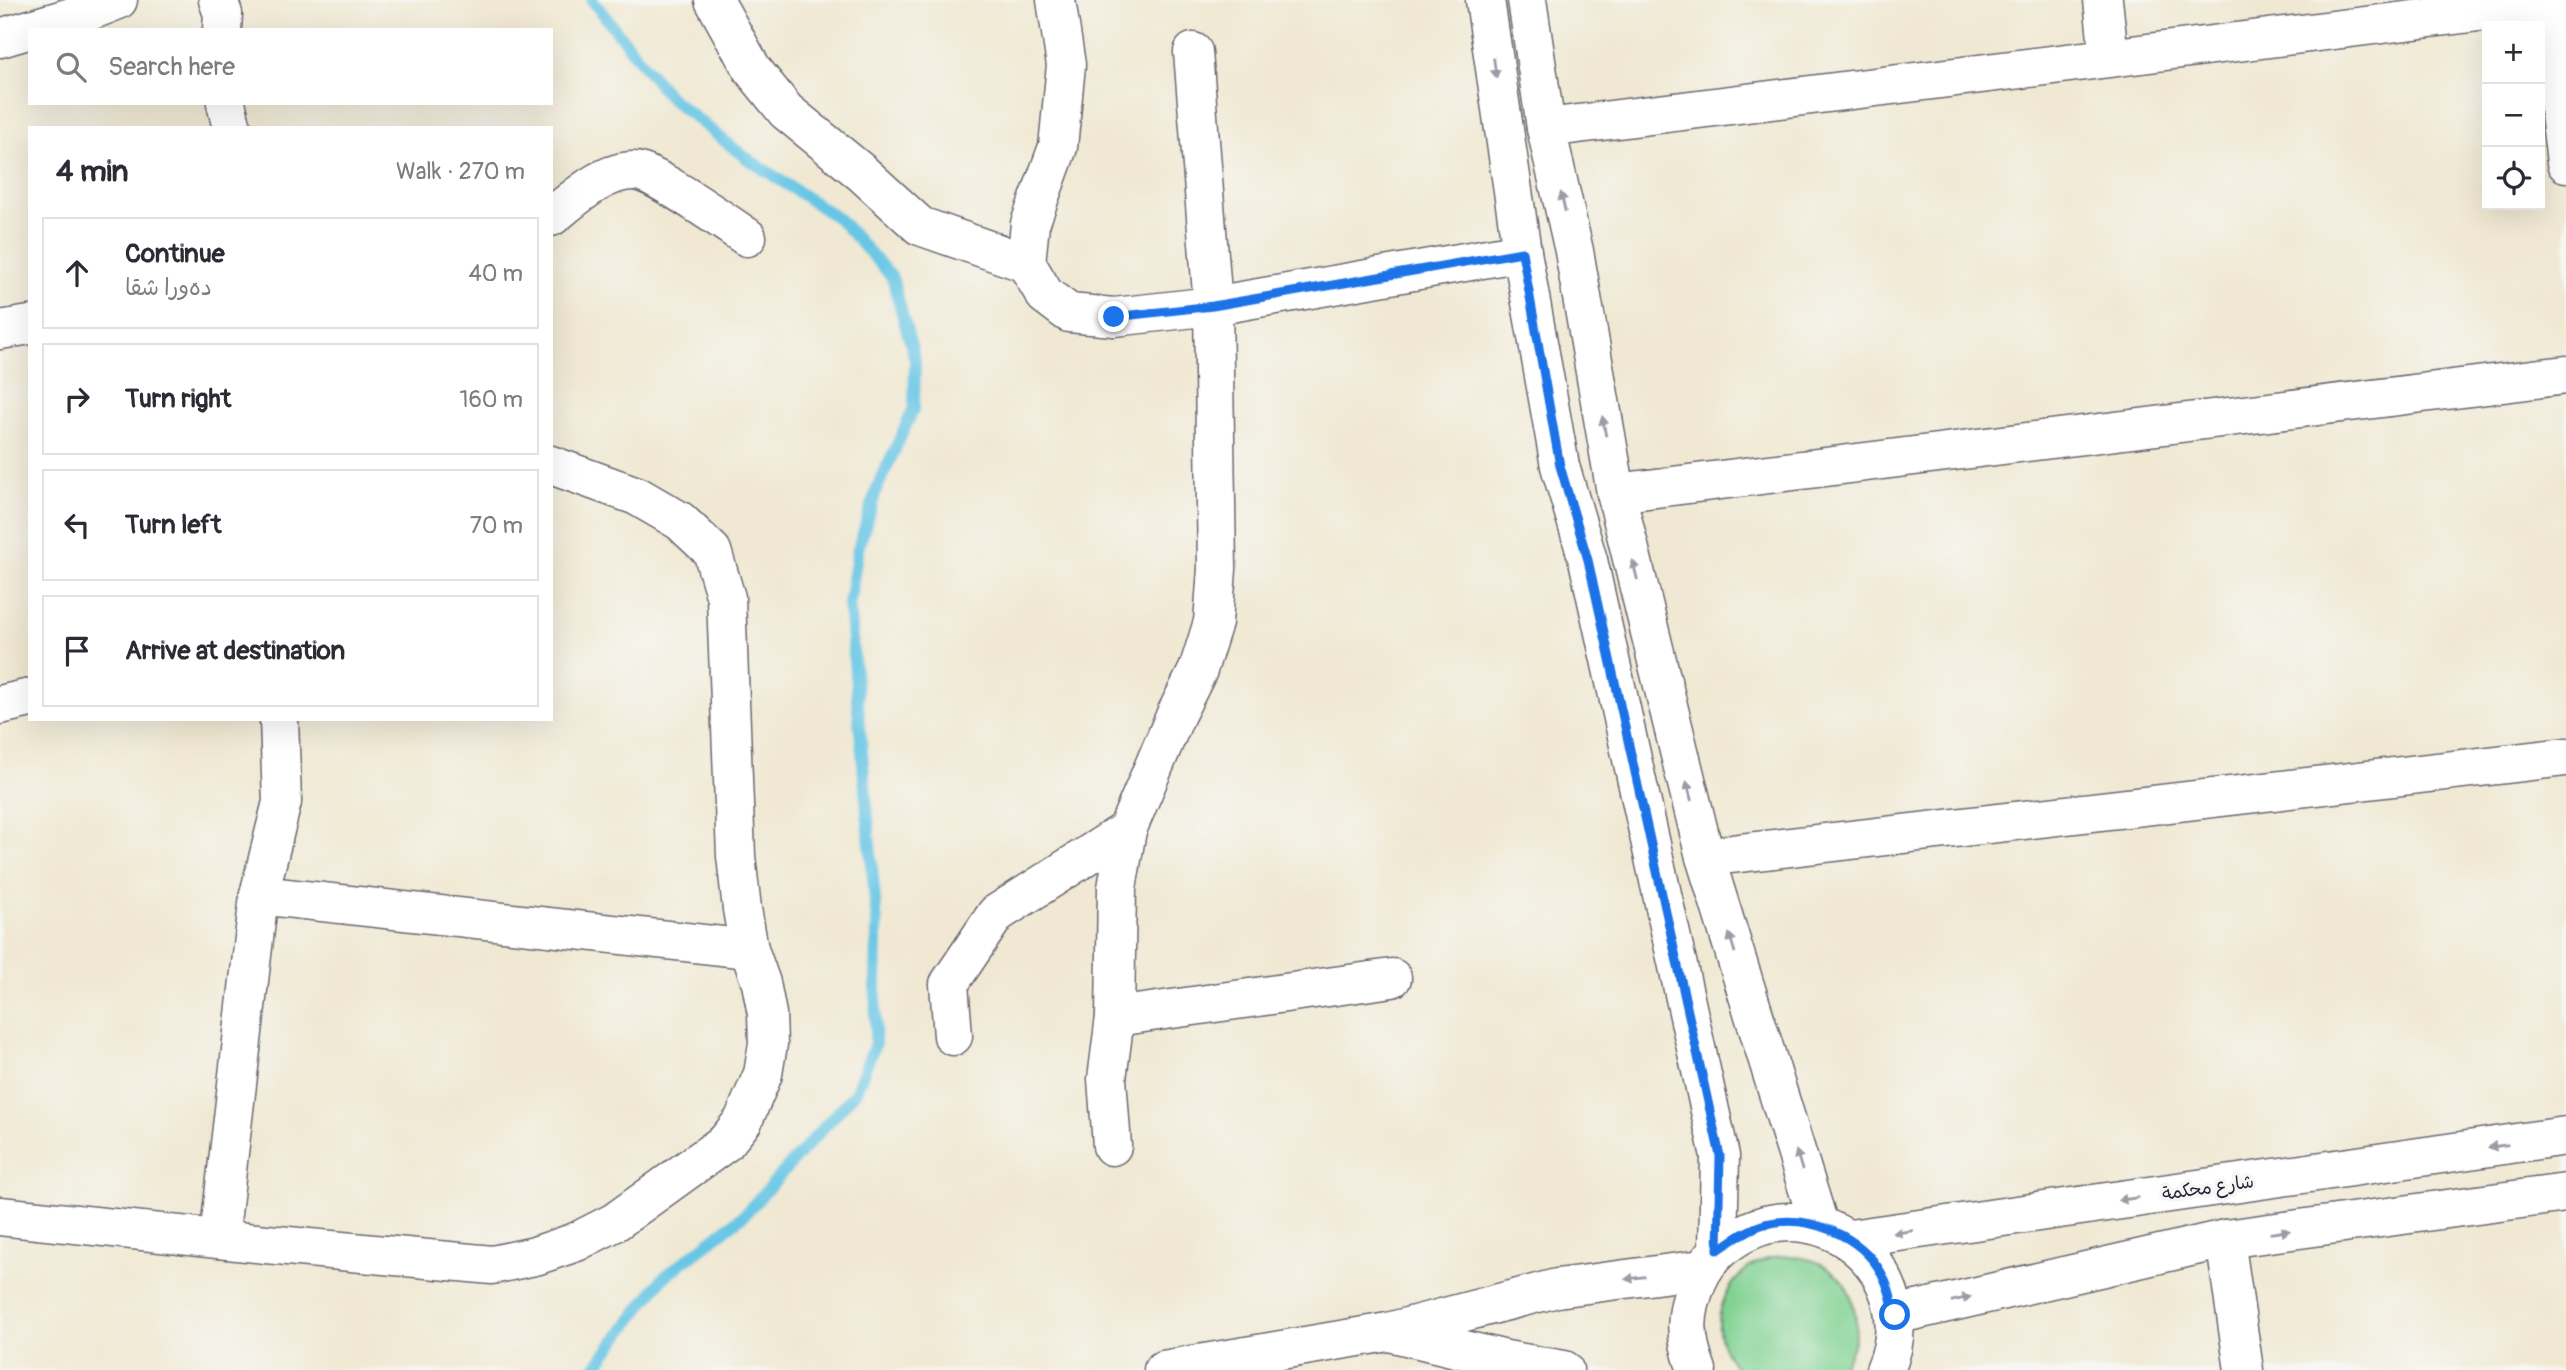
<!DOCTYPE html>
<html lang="en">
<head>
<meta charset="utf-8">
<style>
	body { margin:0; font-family:Pangolin,"Playpen Sans Arabic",sans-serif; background:#f7f7f7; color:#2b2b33 }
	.controls { position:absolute; right:21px; top:21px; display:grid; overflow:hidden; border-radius:0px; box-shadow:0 7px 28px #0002 }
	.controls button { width:63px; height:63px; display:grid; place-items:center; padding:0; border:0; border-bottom:2px solid #e1e1e2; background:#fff; color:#2b2b33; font:35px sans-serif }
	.stop { position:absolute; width:21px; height:21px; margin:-16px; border:5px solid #1a73e8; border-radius:50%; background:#fff }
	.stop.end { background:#1a73e8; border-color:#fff; box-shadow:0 2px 7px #0008 }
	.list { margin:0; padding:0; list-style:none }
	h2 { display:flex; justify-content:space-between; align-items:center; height:91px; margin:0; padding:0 28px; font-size:30px }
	h2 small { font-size:23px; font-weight:400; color:#7c7c81 }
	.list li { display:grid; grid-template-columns:46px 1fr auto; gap:21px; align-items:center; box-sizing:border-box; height:112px; margin:0 14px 14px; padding:0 14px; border:2px solid #e1e1e2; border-radius:0px }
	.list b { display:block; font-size:26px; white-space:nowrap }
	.list p { margin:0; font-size:23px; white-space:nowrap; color:#7c7c81 }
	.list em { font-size:23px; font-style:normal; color:#7c7c81 }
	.icon { flex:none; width:38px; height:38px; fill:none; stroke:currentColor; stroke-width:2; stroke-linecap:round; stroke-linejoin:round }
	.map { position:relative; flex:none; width:2566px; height:1370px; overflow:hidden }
	.search { position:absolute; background:#fff; box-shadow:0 7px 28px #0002; left:28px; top:28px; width:525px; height:77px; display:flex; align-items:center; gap:18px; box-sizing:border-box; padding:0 24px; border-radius:0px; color:#7c7c81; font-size:26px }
	.panel { position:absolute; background:#fff; box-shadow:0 7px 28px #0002; left:28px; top:126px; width:525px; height:595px; border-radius:0px }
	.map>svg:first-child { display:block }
</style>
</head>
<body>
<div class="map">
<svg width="2566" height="1370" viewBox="0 0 2566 1370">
	<rect width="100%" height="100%" fill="#f6f6f2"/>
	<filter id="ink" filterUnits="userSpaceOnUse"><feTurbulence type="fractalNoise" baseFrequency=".0143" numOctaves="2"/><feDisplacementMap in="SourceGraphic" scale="14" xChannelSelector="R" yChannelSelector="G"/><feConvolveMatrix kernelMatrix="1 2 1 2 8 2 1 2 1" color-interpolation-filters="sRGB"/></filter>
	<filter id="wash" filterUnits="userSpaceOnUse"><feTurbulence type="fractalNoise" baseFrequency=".00686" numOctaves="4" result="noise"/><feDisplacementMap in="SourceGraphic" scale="28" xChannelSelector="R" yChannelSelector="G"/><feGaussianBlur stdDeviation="1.57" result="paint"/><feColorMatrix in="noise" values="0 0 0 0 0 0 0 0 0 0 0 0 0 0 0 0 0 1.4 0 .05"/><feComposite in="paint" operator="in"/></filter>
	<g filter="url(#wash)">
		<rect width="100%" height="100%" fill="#f0e8d2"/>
		<path fill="#81d293" stroke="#527a67" stroke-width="2" d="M 1789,1256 C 1804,1258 1819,1260 1831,1270 C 1861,1295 1864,1341 1839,1370 L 1737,1370 C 1728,1358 1720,1345 1719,1330 C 1717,1300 1737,1267 1768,1259 C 1775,1257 1782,1257 1789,1256 Z"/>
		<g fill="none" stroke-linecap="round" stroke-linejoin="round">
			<polyline stroke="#67c6e5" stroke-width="12" points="592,0 669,97 745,157 839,219 892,277 915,360 914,408 877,488 858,549 849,604 877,924 875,1044 855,1093 744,1215 663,1278 593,1370"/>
		</g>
	</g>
	<g filter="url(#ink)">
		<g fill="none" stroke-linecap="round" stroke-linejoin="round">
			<defs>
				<g id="minor">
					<polyline points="218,0 223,14 222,30"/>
					<polyline points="714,0 752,69 786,111 862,173 920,226 1026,263"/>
					<polyline points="1056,0 1066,65 1058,147 1030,224 1026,263 1045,295 1069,313 1114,317 1213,306 1522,252"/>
					<polyline points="2103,0 2109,57"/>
					<polyline points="2547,3 2566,163"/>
					<polyline points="0,38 85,13 118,0"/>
					<polyline points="226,103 232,128"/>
					<polyline points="1546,128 2566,1"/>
					<path d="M 551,217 C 574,199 604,170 635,171 C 652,171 729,225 747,237"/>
					<polyline points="0,330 30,325"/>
					<polyline points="1616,493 2566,375"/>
					<polyline points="0,705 30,698"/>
					<polyline points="1705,857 2566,757"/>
					<polyline points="259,895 749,949"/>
					<polyline points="1115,1017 1392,978"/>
					<polyline points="953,1036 949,984 996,914 1127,830"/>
					<polyline points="1112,1146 1107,1079 1115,1017 1117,888 1127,830 1176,714 1198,670 1213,622 1217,569 1213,306 1193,52"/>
					<polyline points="0,1216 266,1244 492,1265 535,1256 576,1242 615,1222 726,1142 743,1121 763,1074 768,1044 767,1014 761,983 749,949 742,909 736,856 726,598 712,551 680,521 637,496 551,465"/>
					<polyline points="219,1239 259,895 282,802 279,719"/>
					<polyline points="2225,1239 2244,1370"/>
				</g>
				<g id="major">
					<polyline points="1485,0 1522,252 1560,466 1588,560 1720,1156 1718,1250"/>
					<polyline points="1527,0 1546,128 1574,251 1616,493 1705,857 1819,1225"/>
					<polyline points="1850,1239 2566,1136"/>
					<polyline points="1895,1315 2225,1239 2566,1193"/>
					<polyline points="1394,1333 1506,1360 1564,1370"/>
					<polyline points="1163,1370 1388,1332 1557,1288 1702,1269"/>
					<path d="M 1697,1370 C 1684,1336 1684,1316 1697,1282 C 1704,1265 1715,1252 1730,1242 C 1817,1180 1928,1273 1885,1370"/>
				</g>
			</defs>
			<use href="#minor" stroke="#6a6770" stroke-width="41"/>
			<use href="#major" stroke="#6a6770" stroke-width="41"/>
			<use href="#minor" stroke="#fff" stroke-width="38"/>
			<use href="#major" stroke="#fff" stroke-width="38"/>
		</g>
		<defs><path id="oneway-solid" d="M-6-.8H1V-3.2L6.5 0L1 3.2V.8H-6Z" transform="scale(1.75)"/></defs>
		<g fill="#9c9ca7">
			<use href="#oneway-solid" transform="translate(1495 68) rotate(82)"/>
			<use href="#oneway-solid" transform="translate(1563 202) rotate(-103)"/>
			<use href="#oneway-solid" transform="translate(1604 426) rotate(-100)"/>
			<use href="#oneway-solid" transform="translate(1635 570) rotate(-104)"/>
			<use href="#oneway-solid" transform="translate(1689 791) rotate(-104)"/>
			<use href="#oneway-solid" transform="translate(1732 943) rotate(-107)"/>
			<use href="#oneway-solid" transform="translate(2498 1146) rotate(172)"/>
			<use href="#oneway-solid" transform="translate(1799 1160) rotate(-107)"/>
			<use href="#oneway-solid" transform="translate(2128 1199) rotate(172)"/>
			<use href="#oneway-solid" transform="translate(1903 1232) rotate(172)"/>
			<use href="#oneway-solid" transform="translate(2280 1232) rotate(-8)"/>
			<use href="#oneway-solid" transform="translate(1635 1278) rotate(173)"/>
			<use href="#oneway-solid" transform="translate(1961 1299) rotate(-13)"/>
		</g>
	</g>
	<g fill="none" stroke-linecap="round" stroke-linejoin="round" filter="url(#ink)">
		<path stroke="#1a73e8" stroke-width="9" d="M 1114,317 L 1213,306 L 1522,252 L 1560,466 L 1588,560 L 1720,1156 L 1718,1250 C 1733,1240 1748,1229 1765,1224 C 1808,1214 1861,1235 1882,1274 C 1889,1287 1892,1300 1895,1315"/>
	</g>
	<g text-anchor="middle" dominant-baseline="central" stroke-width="7" stroke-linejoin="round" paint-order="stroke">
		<g font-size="18" fill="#22223b" stroke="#f6f6f2">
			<text transform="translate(2208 1188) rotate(-8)">شارع محكمة</text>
		</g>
	</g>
</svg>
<div class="controls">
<button>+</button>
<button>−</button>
<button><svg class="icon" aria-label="locate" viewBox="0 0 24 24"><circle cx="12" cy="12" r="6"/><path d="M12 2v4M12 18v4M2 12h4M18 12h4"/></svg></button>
</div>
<div class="stop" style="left:1895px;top:1315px"></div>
<div class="stop end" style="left:1114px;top:317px"></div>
<div class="search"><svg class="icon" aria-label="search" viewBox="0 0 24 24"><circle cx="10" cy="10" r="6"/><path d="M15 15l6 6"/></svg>Search here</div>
<section class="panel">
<h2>4 min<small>Walk · 270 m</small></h2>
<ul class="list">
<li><svg class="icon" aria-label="ahead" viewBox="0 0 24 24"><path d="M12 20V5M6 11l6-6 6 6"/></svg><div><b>Continue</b><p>ده‌ورا شقا</p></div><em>40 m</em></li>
<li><svg class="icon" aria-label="right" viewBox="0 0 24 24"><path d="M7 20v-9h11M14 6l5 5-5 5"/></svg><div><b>Turn right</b></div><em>160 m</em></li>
<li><svg class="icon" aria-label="left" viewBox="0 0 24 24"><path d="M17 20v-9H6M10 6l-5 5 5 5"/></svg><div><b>Turn left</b></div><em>70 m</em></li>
<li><svg class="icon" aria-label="arrive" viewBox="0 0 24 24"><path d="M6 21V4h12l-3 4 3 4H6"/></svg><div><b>Arrive at destination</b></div></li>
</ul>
</section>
</div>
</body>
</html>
